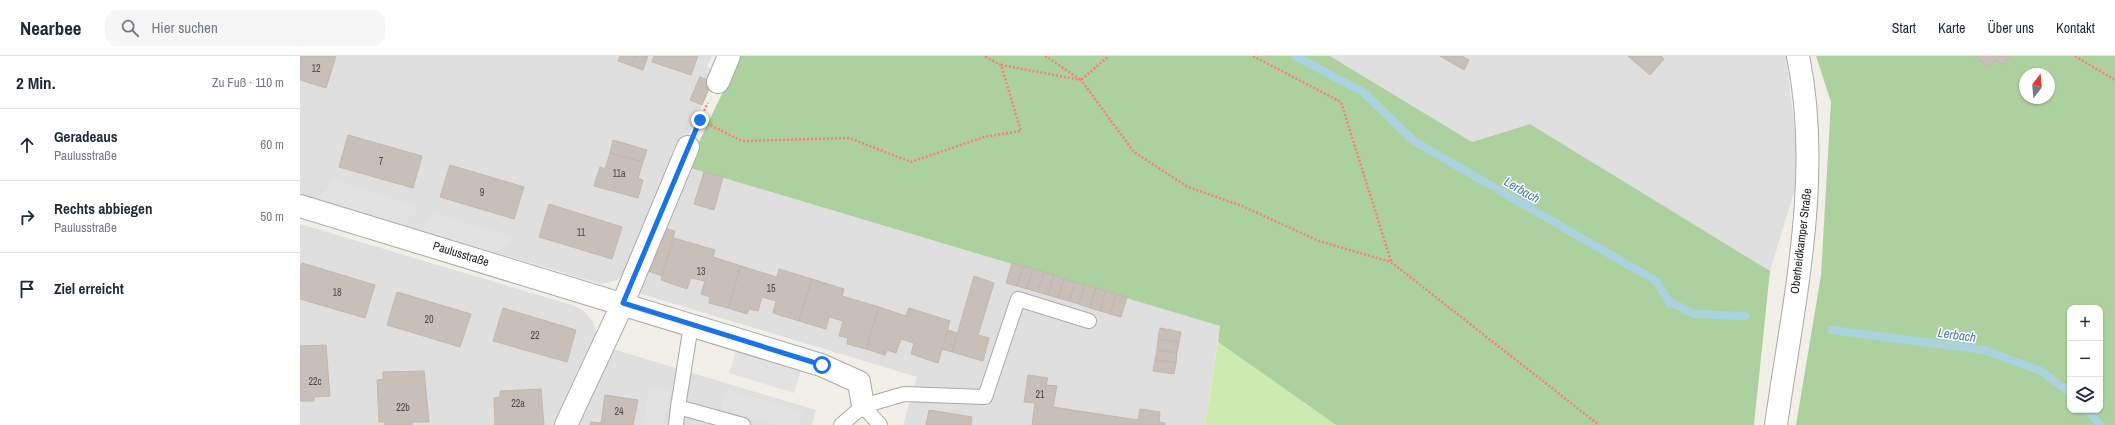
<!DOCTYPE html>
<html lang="de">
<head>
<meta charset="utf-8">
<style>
	body { margin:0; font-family:"Archivo Narrow",sans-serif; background:#f6f6f7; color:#1f2937 }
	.controls { position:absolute; right:12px; bottom:12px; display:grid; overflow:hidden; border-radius:8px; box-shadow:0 1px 3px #0004 }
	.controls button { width:36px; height:36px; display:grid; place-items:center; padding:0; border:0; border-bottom:1px solid #e0e1e3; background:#fff; color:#1f2937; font:20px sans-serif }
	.compass { position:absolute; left:1719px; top:12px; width:36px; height:36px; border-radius:50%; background:#fff; box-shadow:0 1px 3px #0004; rotate:16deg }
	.stop { position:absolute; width:12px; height:12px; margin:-9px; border:3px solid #1a73e8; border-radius:50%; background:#fff }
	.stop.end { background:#1a73e8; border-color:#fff; box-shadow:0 1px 4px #0008 }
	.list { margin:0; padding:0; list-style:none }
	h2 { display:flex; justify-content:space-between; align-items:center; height:52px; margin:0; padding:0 16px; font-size:17px }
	h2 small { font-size:13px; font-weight:400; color:#747a83 }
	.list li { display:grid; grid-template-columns:26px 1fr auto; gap:12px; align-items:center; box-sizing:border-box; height:72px; padding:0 16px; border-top:1px solid #e0e1e3 }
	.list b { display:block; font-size:15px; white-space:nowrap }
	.list p { margin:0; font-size:13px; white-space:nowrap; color:#747a83 }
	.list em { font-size:13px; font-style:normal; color:#747a83 }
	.icon { flex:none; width:22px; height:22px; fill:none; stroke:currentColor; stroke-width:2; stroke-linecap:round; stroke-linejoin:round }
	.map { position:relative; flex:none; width:1815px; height:369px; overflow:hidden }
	header { display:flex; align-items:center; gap:24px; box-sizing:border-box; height:56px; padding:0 20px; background:#fff; border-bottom:1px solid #e0e1e3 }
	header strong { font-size:19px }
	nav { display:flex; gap:22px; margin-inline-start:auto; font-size:14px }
	.search { width:280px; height:36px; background:#f6f6f7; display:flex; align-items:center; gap:10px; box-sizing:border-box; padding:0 14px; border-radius:12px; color:#747a83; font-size:15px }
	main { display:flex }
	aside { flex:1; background:#fff }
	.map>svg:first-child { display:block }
</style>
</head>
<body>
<header>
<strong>Nearbee</strong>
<div class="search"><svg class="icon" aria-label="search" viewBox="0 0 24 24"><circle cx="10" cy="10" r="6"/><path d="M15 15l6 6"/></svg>Hier suchen</div>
<nav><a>Start</a><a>Karte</a><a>Über uns</a><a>Kontakt</a></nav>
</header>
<main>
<aside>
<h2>2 Min.<small>Zu Fuß · 110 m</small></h2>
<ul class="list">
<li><svg class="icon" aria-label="ahead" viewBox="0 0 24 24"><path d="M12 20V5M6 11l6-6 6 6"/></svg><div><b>Geradeaus</b><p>Paulusstraße</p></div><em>60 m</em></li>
<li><svg class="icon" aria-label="right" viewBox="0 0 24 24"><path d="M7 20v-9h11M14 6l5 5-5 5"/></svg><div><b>Rechts abbiegen</b><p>Paulusstraße</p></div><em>50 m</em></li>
<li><svg class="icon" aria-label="arrive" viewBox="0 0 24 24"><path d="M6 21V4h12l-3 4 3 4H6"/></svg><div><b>Ziel erreicht</b></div></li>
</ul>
</aside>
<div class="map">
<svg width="1815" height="369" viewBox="0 0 1815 369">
	<rect width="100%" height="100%" fill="#f2efe9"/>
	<g fill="#e0dfdf">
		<polygon points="0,0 412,0 407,11 417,16 330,211 318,224 301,228 0,138"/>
		<polygon points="1030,0 1486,0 1496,84 1495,133 1470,215 1230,68 1172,86"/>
		<polygon points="387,111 920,270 905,369 603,369 617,321 338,237"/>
		<polygon points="0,168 275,250 285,256 293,266 297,279 259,369 0,369"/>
		<polygon points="306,291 516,354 512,369 271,369"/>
	</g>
	<polygon fill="#cdebb0" points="918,286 1036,369 905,369"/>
	<g fill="#add19e" fill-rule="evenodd">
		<polygon points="440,0 1030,0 1172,86 1230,68 1470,215 1454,369 1036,369 918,286 920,270 387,111"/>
		<path d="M 1516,0 L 1815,0 L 1815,369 L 1496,369 L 1521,219 L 1531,46 ZM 1725,18 L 1749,18 L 1749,42 L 1725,42 ZM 1770,252 L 1800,252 L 1800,354 L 1770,354 Z"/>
	</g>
	<g fill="#e2e2e2">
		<polygon points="33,124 118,150 116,156 103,169 18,143"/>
		<polygon points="135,157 213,181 198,197 119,174"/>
		<polygon points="436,295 501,314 494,337 429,317"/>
		<polygon points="350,331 370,335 364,369 343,369"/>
		<polygon points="427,333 503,356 499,369 477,369 421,352"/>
	</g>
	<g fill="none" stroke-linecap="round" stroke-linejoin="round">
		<g stroke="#aad3df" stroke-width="8">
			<polyline points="995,0 1063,36 1114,85 1356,225 1370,248 1373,247 1394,258 1445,260"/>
			<polyline points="1532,274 1684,294 1739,314 1770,336"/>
			<polyline points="1788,354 1800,369"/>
		</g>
	</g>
	<g fill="#c7bfb8" stroke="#c4b6ab">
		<polygon points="0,0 36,0 26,32 0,24"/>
		<polygon points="320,0 335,0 332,10 318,5"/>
		<polygon points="335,0 348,0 343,14 332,10"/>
		<polygon points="354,0 398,0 391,19 352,6"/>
		<polygon points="1140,0 1162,0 1169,4 1164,14"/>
		<polygon points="1328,0 1361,0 1364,3 1350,19"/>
		<polygon points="1675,0 1710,0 1702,9 1695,3 1688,11"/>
		<polygon points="400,21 412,26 402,49 390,44"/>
		<polygon points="48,79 122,100 113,132 39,111"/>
		<polygon points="313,84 347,94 343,106 310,97"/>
		<polygon points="310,97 343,106 338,122 343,124 338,142 294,130 300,111 305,113"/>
		<polygon points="150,109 224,131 214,163 140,141"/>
		<polygon points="404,116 423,121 414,154 394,148"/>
		<polygon points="249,148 322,171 312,203 239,181"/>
		<polygon points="363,172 375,175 362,220 348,215"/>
		<polygon points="374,182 415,194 413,201 441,210 428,252 409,247 410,241 401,238 405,225 391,222 387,233 361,224"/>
		<polygon points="2,207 75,229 65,262 0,243 0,213"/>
		<polygon points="712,207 723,210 717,230 706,227"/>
		<polygon points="441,210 477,221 479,213 512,223 499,265 473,257 476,245 462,241 458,255 449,253 447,258 428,252"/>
		<polygon points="723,210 733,213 727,233 717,230"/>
		<polygon points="733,213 744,216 738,236 727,233"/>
		<polygon points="744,216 754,219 748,239 738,236"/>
		<polygon points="754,219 764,223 758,242 748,239"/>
		<polygon points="674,220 694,227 678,279 689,282 683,305 652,296"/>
		<polygon points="512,223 544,233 542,240 579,251 566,293 547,288 548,282 539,280 543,265 529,261 526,273 499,265"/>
		<polygon points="764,223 775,226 769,245 758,242"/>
		<polygon points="775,226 785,229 779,248 769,245"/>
		<polygon points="785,229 796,232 790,252 779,248"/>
		<polygon points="796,232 806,235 800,255 790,252"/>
		<polygon points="806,235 816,238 810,258 800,255"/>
		<polygon points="97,236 171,258 160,291 87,269"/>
		<polygon points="816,238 827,241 821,261 810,258"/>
		<polygon points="579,251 606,260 609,252 650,265 638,307 611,298 614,287 601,283 596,297 587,294 585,299 566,293"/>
		<polygon points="203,252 276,274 267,306 193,285"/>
		<polygon points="860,272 881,276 879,286 858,283"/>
		<polygon points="648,274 657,277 652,296 642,293"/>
		<polygon points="858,283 879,286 877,297 857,294"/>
		<polygon points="26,289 30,340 14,341 14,345 0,345 0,290"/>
		<polygon points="857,294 877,297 876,307 855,304"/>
		<polygon points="855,304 876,307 874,318 853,315"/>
		<polygon points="124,315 129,366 112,366 112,369 85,369 85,366 79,366 77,324 83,323 83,316"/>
		<polygon points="728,319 748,322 746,329 757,330 753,351 838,364 840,353 860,356 859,366 865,367 865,369 732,369 735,347 724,346"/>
		<polygon points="241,333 244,369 195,369 194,342 200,341 200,335"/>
		<polygon points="305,339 338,344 333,369 290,369 291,366 301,367"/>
		<polygon points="629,354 672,361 671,369 626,369"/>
	</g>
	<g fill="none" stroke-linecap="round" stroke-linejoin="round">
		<defs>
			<g id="service">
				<polyline points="563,350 580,369"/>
				<polyline points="378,351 391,269"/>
				<polyline points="376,369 378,351 443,369"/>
				<polyline points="541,369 563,350 604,338 685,341 718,243 789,265"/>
			</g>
			<g id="minor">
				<polyline points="418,26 429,0"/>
				<polyline points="0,150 521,309 559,326 563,350"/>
				<polyline points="266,369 323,247 388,91"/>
				<path d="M 1476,369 C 1493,248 1523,121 1498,0"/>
			</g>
		</defs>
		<use href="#service" stroke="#a9a9a9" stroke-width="16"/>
		<use href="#minor" stroke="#a9a9a9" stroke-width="24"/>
		<g stroke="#fa8072" stroke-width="2.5" stroke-dasharray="2 2" stroke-linecap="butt">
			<polyline points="745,0 781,24 809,0"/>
			<polyline points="953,0 1041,46 1091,205"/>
			<polyline points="1775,0 1815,24"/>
			<polyline points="701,9 781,24 834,96 888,131 942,150 1019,185 1091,206 1299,369"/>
			<polyline points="400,64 442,85 549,82 611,106 684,81 721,75 701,9 684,0"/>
			<polyline points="397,69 408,47"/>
		</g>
		<use href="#service" stroke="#fff" stroke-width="14"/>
		<use href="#minor" stroke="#fff" stroke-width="22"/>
	</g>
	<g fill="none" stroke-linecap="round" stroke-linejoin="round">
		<polyline stroke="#1a73e8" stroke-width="5" points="400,64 323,247 522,309"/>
	</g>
	<g text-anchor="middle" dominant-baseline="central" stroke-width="3" stroke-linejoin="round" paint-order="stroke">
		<g font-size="10" fill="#4b4948">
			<text x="16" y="12">12</text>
			<text x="81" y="105">7</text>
			<text x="319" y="117">11a</text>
			<text x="182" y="136">9</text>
			<text x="281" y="176">11</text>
			<text x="401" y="215">13</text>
			<text x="471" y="232">15</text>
			<text x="37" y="236">18</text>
			<text x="129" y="263">20</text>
			<text x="235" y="279">22</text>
			<text x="15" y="325">22c</text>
			<text x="740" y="338">21</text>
			<text x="218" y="347">22a</text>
			<text x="103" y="351">22b</text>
			<text x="319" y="355">24</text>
		</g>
		<g font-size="12" fill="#222" stroke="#fff">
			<text transform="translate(1501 185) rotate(-83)">Oberheidkamper Straße</text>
			<text transform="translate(161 198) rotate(17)">Paulusstraße</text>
		</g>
		<g font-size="13" font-style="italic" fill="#4a7aab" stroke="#fff">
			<text transform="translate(1222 134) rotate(30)">Lerbach</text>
			<text transform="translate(1657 279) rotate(8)">Lerbach</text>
		</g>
	</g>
</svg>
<div class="controls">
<button>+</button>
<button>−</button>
<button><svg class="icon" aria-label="layers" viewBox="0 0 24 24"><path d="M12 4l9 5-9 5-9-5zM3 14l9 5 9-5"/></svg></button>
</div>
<svg class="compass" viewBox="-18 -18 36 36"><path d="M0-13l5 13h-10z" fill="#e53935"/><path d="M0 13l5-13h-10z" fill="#747a83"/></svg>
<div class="stop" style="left:522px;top:309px"></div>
<div class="stop end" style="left:400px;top:64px"></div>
</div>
</main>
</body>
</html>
